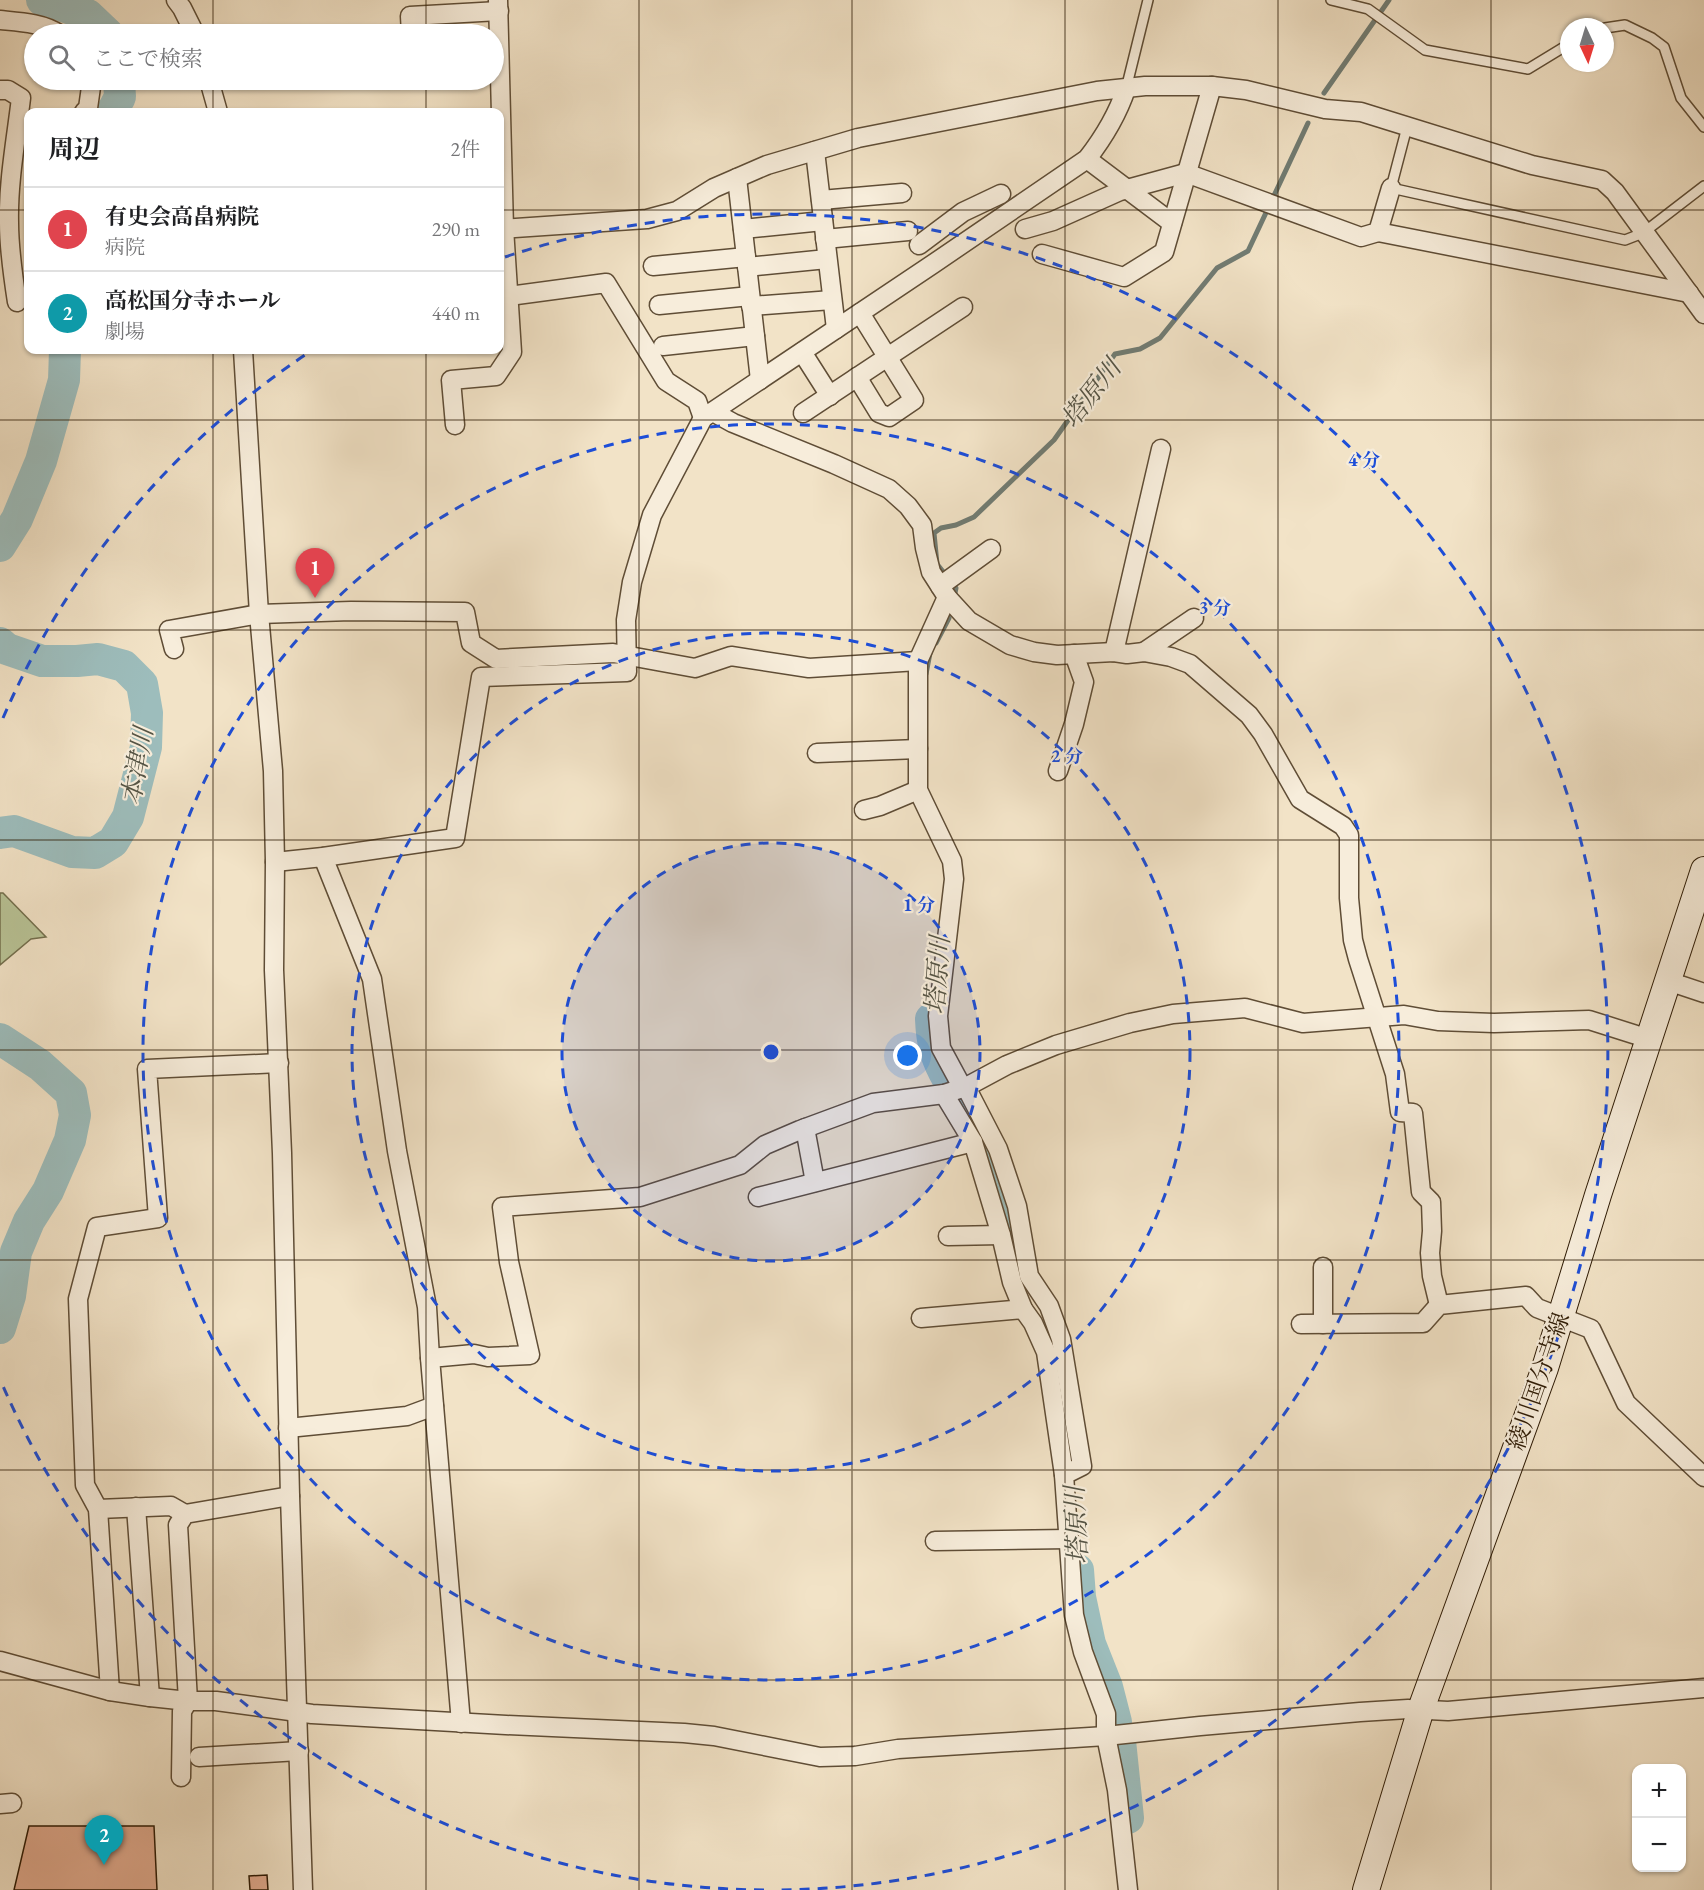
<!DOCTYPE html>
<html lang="ja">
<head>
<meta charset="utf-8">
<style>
	body { margin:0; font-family:"EB Garamond","Noto Serif JP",serif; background:#f6f6f6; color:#202124 }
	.controls { position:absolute; right:18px; bottom:18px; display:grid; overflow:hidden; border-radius:12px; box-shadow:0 2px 4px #0004 }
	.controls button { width:54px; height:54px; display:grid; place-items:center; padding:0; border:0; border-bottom:2px solid #e0e0e0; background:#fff; color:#202124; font:30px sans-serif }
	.compass { position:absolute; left:1560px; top:18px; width:54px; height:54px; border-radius:50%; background:#fff; box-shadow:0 2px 4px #0004; rotate:176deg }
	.you { position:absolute; left:908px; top:1056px; width:21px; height:21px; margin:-15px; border:4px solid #fff; border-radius:50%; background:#1a73e8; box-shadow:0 0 0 9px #1a73e833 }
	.badge { display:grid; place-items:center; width:39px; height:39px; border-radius:50%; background:#0b8043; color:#fff; font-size:20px; font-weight:700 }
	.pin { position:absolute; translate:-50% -50px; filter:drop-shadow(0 2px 3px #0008) }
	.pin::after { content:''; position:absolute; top:32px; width:21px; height:18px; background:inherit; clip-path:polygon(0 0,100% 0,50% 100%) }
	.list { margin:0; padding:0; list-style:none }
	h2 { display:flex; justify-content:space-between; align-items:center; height:78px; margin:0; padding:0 24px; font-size:26px }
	h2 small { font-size:20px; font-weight:400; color:#757577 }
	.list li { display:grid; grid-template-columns:39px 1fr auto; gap:18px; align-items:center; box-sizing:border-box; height:84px; padding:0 24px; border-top:2px solid #e0e0e0 }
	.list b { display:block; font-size:22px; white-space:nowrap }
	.list p { margin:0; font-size:20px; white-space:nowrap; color:#757577 }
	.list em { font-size:20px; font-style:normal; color:#757577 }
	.icon { flex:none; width:33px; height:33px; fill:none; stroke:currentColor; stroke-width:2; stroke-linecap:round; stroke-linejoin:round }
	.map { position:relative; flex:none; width:1704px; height:1890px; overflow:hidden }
	.search { position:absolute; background:#fff; box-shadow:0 2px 4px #0004; left:24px; top:24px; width:480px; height:66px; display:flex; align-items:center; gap:15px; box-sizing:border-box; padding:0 21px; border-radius:33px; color:#757577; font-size:22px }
	.panel { position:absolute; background:#fff; box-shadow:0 2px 4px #0004; left:24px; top:108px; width:480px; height:246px; border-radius:12px }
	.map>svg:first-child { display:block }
</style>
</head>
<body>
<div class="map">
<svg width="1704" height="1890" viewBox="0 0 1704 1890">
	<rect width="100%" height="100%" fill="#f2e3c7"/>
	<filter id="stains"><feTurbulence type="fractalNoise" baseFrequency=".00333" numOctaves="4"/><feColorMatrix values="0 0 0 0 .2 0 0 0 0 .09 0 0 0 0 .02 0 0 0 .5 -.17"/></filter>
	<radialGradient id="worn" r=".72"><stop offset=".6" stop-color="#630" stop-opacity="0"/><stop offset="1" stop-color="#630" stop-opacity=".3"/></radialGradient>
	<polygon fill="#b9c497" stroke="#74704e" stroke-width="1.5" points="0,893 3,893 46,937 31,939 0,965"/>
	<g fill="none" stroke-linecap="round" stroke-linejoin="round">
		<g stroke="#717c73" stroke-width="5">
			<polyline points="1324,93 1389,0"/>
			<polyline points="954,598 956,588 937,564 934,533 941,528 956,525 974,517 1054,440 1115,354 1140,349 1160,338 1217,268 1248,251 1308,123"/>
			<polyline points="936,643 949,618"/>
			<polyline points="926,674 930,653"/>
		</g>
		<g stroke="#9dbdbc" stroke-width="32">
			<polyline points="42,0 49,1 88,15 108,34"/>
			<polyline points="112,112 120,97 119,80"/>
			<polyline points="0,546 17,519 41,461 64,380 65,350"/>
			<polyline points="0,643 7,649 42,661 77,661 98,659 124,666 142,684 147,713 146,747 128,817 113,842 95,853 72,852 14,831 0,833"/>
			<path d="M 931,1019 C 932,1044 936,1059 949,1081"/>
			<polyline points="0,1039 40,1065 71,1093 75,1115 70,1140 48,1191 29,1221 16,1252 10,1296 0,1328"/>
			<polyline points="971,1110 1001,1183 1022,1268"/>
			<polyline points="1078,1570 1080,1597 1090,1644 1107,1687 1116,1722"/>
			<polyline points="1120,1741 1128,1818"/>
		</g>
	</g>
	<g fill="#e1ab8f" stroke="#2e1b05" stroke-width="1.5">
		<polygon points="29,1826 154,1826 157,1890 14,1890"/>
		<polygon points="267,1875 268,1890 250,1890 249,1876"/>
	</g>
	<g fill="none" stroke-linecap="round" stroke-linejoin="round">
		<defs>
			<g id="service">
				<polyline points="1331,0 1368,9 1425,50 1528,69 1569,44"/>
				<polyline points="1605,28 1625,25 1652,38 1664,47 1681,98 1704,127"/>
				<polyline points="1126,89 1148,0"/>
				<polyline points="1407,127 1391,188 1625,240 1643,233 1704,186"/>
			</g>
			<g id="minor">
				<polyline points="176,0 182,8 195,34"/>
				<path d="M 0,20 C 20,22 43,23 59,34"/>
				<polyline points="411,34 410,16 499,11"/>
				<polyline points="209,80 218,112"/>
				<path d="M 0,90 L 8,90 L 21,98 C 16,140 8,182 9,223 C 9,249 13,276 17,302"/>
				<polyline points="84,112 88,108 92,80"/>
				<polyline points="815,151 836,329"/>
				<polyline points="1087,159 1172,223"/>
				<polyline points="737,178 760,380"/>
				<polyline points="821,200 902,193"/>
				<polyline points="500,229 647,219 677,211 714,188 767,165 858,138 1097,91 1145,86 1212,86 1246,90 1325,109 1361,112 1532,165 1602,180 1615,192 1704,314"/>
				<polyline points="743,229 823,221"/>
				<polyline points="1025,229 1053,221 1120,191 1186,173 1361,237 1378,232 1391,188"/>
				<polyline points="1378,232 1689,293"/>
				<polyline points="825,239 908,231"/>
				<polyline points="919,245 963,212 1001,194"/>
				<polyline points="1042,254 1124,277 1164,252 1212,86"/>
				<polyline points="653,266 746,257"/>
				<polyline points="747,267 827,259"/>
				<polyline points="500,300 509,296 606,283 666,381 697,401 703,418"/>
				<polyline points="659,305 750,296"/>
				<polyline points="751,306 832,300"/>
				<polyline points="663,346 755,336"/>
				<polyline points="243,350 259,614 273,771 275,862 274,970 282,1153 290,1496 303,1890"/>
				<polyline points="802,352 830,396"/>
				<polyline points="857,377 879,413 889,417 914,400 860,313"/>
				<polyline points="713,412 733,423 834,464 889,489 908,506 922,525 925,548 931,572 947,597 969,621 1010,645 1034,652 1057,655 1114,652 1127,654 1144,652 1171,657 1190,664 1249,715 1263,734 1300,799 1343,826 1349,835 1349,898 1353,940 1358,959 1395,1074 1400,1112 1413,1113 1421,1192 1431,1202 1432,1231 1430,1253 1432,1276 1439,1305"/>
				<polyline points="803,413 963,307"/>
				<polyline points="455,425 451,380 496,376 512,352 504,228 498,0"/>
				<polyline points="940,586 991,549"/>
				<polyline points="947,597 918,661 918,790 952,861 954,879 938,1016 941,1048 961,1085 966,1087 998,1149 1017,1206 1029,1276 1049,1306 1061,1339 1082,1466 1064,1475 1074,1615 1083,1652 1106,1714 1106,1736 1117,1790 1128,1890"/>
				<polyline points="174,649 169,630 259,614 351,611 465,612 471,643 496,659 613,653 695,668 731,656 809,668 918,661"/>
				<polyline points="1114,652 1161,449"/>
				<polyline points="1144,652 1194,618"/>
				<polyline points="817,753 918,749"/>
				<polyline points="1058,771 1074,724 1084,682 1074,654"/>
				<polyline points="864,810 880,806 918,790"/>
				<polyline points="323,857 372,979 397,1151 427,1307 430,1358"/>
				<path d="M 275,862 L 323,857 L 455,838 L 481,677 L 627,672 L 626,620 L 632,582 L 652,515 L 703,418 L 933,264 L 1087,159 C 1104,137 1117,116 1126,89"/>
				<polyline points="1668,981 1704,993"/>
				<polyline points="944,1094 973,1142 1001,1235 1012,1282 1023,1309 1033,1323 1046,1352 1064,1475"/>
				<polyline points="805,1128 815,1182"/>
				<polyline points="758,1197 973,1142"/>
				<polyline points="948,1236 1001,1235"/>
				<polyline points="1323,1267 1323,1324"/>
				<polyline points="921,1318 1023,1309"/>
				<polyline points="1301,1324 1423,1323 1439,1305 1526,1296 1537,1308 1591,1329 1626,1403 1704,1477"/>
				<polyline points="288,1428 407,1416 434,1406"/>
				<polyline points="136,1507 150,1697"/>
				<polyline points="98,1509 171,1506 185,1514"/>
				<polyline points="935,1541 1069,1539"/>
				<polyline points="0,1661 110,1691 150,1697 188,1701 216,1701 312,1714 506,1725 684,1733 714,1736 820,1757 855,1756 898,1749 1106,1736 1200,1726 1360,1712 1408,1709 1448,1711 1704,1688"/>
				<polyline points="110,1691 98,1509 85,1485 78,1299 97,1227 158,1218 147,1069 279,1063"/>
				<polyline points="461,1723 430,1358 474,1354 488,1357 530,1355 509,1262 502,1207 640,1197 740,1165 765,1145 800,1130 873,1103 944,1094 966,1087 1007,1065 1056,1045 1130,1023 1173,1014 1245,1008 1303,1023 1404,1015 1438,1021 1494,1023 1589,1020 1649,1039"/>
				<polyline points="199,1757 299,1751"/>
				<polyline points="181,1777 182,1711 188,1701 178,1525 185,1514 290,1496"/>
				<polyline points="0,1804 12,1803"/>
			</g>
			<polyline id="secondary" points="1366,1890 1421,1709 1545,1368 1598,1195 1704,870"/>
		</defs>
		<use href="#service" stroke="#5f4d36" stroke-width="12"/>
		<use href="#minor" stroke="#5f4d36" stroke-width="21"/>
		<use href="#secondary" stroke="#2e1b05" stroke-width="28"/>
		<use href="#service" stroke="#f7eddb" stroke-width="9"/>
		<use href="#minor" stroke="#f7eddb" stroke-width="18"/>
		<use href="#secondary" stroke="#f7eddb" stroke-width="26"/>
	</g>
	<path fill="none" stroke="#2e1b05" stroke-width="1.5" stroke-opacity="0.55" d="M 213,0 L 213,34M 426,0 L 426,34M 639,0 L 639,1890M 852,0 L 852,1890M 1065,0 L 1065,1890M 1278,0 L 1278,1890M 1491,0 L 1491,1890M 213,80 L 213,112M 426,80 L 426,112M 0,210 L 28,210M 500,210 L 1704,210M 213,350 L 213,1890M 426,350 L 426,1890M 0,420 L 1704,420M 0,630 L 1704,630M 0,840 L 1704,840M 0,1050 L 1704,1050M 0,1260 L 1704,1260M 0,1470 L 1704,1470M 0,1680 L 1704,1680"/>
	<circle cx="771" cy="1052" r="209" fill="#1d4ed8" fill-opacity=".12"/>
	<g fill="none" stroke="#1d4ed8" stroke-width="3" stroke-dasharray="10 8">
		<circle cx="771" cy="1052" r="209"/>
		<circle cx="771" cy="1052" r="419"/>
		<circle cx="771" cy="1052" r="628"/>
		<path d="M764 1890A838 838 0 0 1 3 1386M3 718A838 838 0 0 1 308 353M505 257A838 838 0 1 1 778 1890"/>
	</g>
	<g text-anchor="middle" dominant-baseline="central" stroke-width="4.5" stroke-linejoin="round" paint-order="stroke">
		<g font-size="24" fill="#2e1b05" stroke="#f7eddb">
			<text transform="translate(1538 1381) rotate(-71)">綾川国分寺線</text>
		</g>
		<g font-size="26" font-style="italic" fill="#555445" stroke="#f7eddb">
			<text transform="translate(1091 393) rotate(-52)">塔原川</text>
			<text transform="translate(137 766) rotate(-80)">本津川</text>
			<text transform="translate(937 975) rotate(-86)">塔原川</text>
			<text transform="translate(1076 1525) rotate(-93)">塔原川</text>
		</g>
	</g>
	<circle cx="771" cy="1052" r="9" fill="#1d4ed8" stroke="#f7eddb" stroke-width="3"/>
	<g font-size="18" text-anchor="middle" font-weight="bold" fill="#1d4ed8" stroke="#f7eddb" stroke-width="4.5" stroke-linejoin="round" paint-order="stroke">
		<text x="1364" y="466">4 分</text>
		<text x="1215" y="614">3 分</text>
		<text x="1067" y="762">2 分</text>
		<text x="919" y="911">1 分</text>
	</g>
	<rect width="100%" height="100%" filter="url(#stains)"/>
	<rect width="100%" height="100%" fill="url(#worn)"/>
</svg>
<div class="controls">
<button>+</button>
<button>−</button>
</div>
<svg class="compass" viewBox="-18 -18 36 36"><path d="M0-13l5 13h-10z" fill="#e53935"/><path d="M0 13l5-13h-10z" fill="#757577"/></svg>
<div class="you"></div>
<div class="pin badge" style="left:315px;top:598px;background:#e0444e">1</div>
<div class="pin badge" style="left:104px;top:1865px;background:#0f9aa8">2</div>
<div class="search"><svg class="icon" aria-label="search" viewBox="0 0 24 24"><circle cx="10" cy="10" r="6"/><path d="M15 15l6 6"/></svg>ここで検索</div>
<section class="panel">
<h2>周辺<small>2件</small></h2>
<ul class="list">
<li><span class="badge" style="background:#e0444e">1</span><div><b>有史会高畠病院</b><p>病院</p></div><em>290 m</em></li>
<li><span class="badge" style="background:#0f9aa8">2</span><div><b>高松国分寺ホール</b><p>劇場</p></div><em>440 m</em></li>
</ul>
</section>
</div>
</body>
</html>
